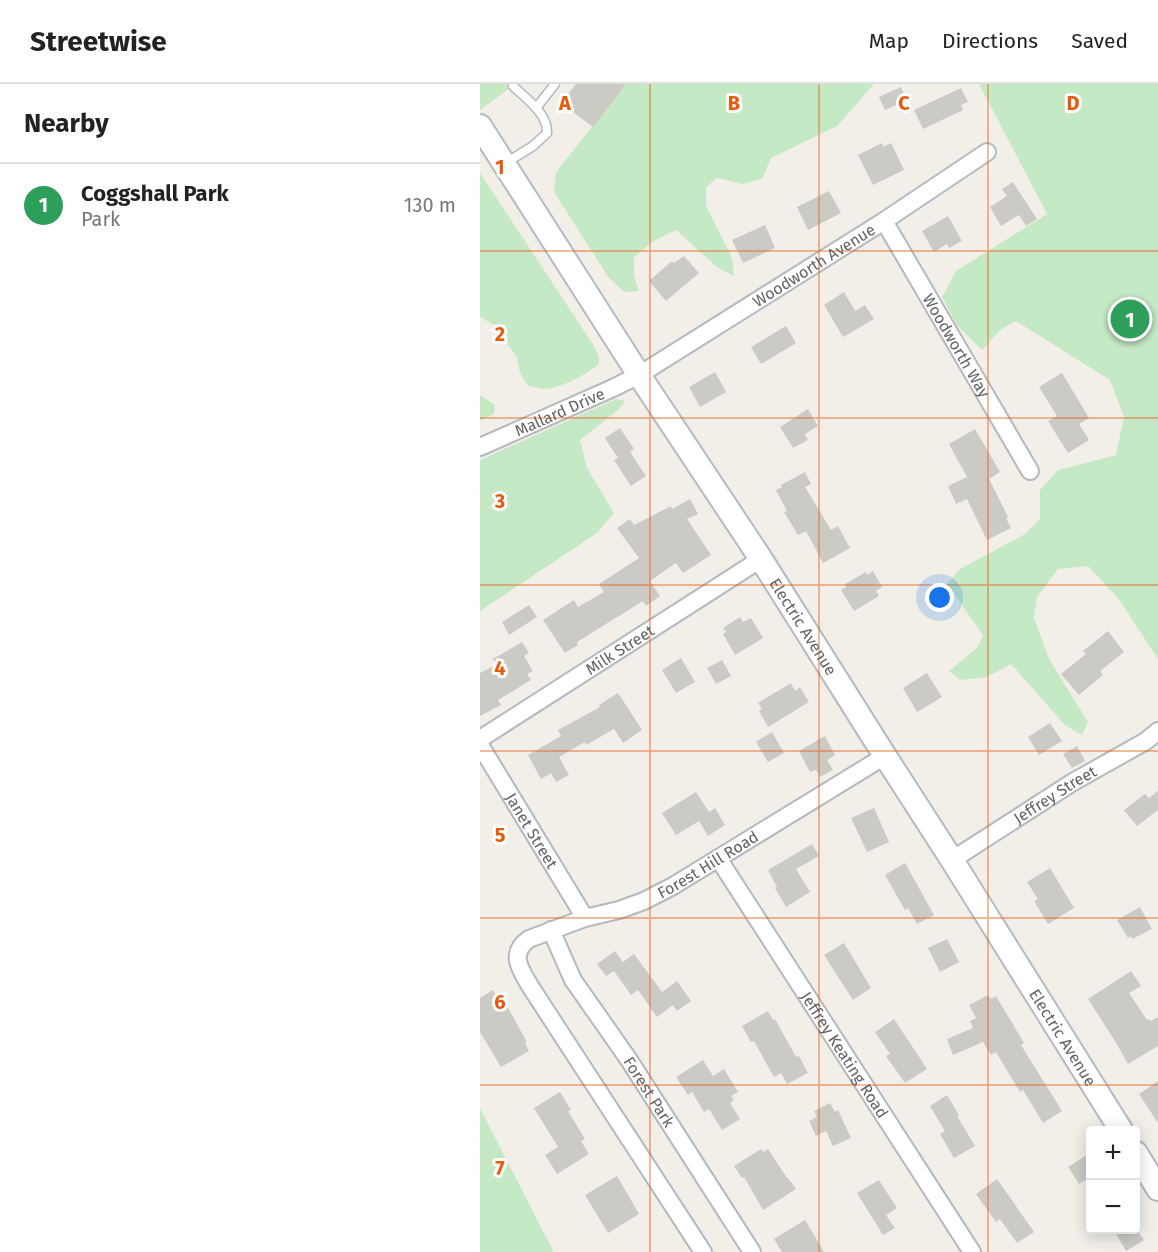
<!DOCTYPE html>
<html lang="en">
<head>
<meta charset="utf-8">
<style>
	body { margin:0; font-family:"Fira Sans",sans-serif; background:#f6f6f6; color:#222 }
	.controls { position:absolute; right:18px; bottom:18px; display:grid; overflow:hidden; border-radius:6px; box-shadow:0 3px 15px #0003 }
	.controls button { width:54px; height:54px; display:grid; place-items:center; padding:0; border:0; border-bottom:2px solid #e0e0e0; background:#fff; color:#222; font:30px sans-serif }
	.you { position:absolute; left:460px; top:514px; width:21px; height:21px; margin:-15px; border:4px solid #fff; border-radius:50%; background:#1a73e8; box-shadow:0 0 0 9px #1a73e833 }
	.badge { display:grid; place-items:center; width:39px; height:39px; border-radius:50%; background:#ea4335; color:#fff; font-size:20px; font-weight:700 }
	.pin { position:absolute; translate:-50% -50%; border:3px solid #fff; box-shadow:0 2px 6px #0006 }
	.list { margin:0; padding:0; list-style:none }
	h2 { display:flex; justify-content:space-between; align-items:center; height:78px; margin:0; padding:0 24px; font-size:26px }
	h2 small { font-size:20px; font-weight:400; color:#767676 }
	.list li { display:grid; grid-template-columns:39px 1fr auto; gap:18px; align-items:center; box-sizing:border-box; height:84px; padding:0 24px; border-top:2px solid #e0e0e0 }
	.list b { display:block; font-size:22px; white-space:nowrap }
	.list p { margin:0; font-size:20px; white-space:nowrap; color:#767676 }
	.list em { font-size:20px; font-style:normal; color:#767676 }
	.map { position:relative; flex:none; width:678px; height:1168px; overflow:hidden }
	header { display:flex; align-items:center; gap:36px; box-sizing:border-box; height:84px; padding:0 30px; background:#fff; border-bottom:2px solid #e0e0e0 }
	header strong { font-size:28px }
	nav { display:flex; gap:33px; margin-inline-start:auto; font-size:21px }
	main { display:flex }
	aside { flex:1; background:#fff }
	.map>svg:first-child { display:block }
</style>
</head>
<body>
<header>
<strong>Streetwise</strong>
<nav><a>Map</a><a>Directions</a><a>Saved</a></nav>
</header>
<main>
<aside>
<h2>Nearby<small></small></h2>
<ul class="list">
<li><span class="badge" style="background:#2e9e5b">1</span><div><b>Coggshall Park</b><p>Park</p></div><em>130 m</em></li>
</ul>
</aside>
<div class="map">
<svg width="678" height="1168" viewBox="0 0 678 1168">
	<rect width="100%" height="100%" fill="#f1efe8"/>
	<g fill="#c5e8c5">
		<polygon points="0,0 35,0 0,26"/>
		<polygon points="146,0 394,0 357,42 291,74 282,95 263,100 237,94 226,103 226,122 252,174 254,192 238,184 196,146 175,156 154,173 154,192 159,207 144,208 129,194 74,108 76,88"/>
		<polygon points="499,0 678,0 678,575 638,514 608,482 578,485 557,513 554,534 569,575 608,638 602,651 585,641 531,580 507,593 480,596 469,587 498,563 503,551 467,500 480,485 545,450 560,435 560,406 578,386 636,371 644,333 630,296 536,237 520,246 502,266 477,241 462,213 476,187 567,130"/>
		<path d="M 0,89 L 114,262 L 119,273 L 119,280 C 105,291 80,305 62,305 C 58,304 53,303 48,302 L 40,289 L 37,273 L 14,241 L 0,233 Z"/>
		<polygon points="0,311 15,321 14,330 0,337"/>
		<polygon points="136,315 145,317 138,326 100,356 107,384 134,429 117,449 0,527 0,376"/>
		<polygon points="0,1024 67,1155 74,1168 0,1168"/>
	</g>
	<g fill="#cccac5">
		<polygon points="96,0 146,0 113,43 81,19"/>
		<polygon points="421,3 427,16 405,26 399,13"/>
		<polygon points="481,4 488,18 481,21 483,26 443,45 434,26"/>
		<polygon points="402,59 403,63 411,59 424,86 393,101 378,71"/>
		<polygon points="533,98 557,135 546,142 539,131 521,142 510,123 527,112 522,105"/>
		<polygon points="349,107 361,129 328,146 317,123"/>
		<polygon points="468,132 482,157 469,164 467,160 454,168 442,147"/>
		<polygon points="285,141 295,164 263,179 252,156"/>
		<polygon points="204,172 219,189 186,217 169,197 192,177 194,179"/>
		<polygon points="364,208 375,227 385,221 394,235 363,253 344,221"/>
		<polygon points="306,242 316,259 281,280 271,263"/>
		<polygon points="235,288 246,308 220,323 209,303"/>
		<polygon points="582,289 609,334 599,340 609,356 588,369 568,337 577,332 559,303"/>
		<polygon points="328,325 338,342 325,350 328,356 313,364 300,343"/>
		<polygon points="140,344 154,365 150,368 166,392 151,402 134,376 138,374 125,354"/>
		<polygon points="495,345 520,388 509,395 528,433 526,434 531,444 507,456 487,415 476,420 468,402 487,393 469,360"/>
		<polygon points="325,388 331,400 325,403 351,446 358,442 370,464 343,479 326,447 318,451 304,428 307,427 296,406 302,403 301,401"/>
		<polygon points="210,415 218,430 207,435 231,471 203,489 196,479 170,497 180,512 166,522 163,517 97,558 98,561 85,569 63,536 94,516 98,523 124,508 119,500 159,474 137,444 150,435 154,441 191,422 192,425"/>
		<polygon points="393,487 402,503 396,507 399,512 374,527 361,506 366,503 365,500 386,488 387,491"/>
		<polygon points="49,521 57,533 29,551 22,538"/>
		<polygon points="260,533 263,538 271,534 283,554 255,571 243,550 246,548 243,544"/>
		<polygon points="628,547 644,568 620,587 623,591 599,611 581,590 606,570 603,567"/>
		<polygon points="42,558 49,569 44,572 53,587 47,590 51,596 18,616 21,621 0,632 0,589 17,580 13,575"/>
		<polygon points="201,574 215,598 196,609 182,586"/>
		<polygon points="242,576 251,592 236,600 227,584"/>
		<polygon points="447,589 462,613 437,628 423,604"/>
		<polygon points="311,599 315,607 320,603 329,618 288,643 279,627 282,625 278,619"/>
		<polygon points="138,609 162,646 143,659 134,645 106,661 105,658 79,673 89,691 76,698 71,689 61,695 48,671 81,652 78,646 120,623 119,621"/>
		<polygon points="570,639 582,657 559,671 548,653"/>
		<polygon points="292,648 304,669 288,678 276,658"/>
		<polygon points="345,652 355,671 347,676 353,686 340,693 336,686 330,688 319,667"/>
		<polygon points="597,662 605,677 592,684 583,670"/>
		<polygon points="678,707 678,726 657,742 644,726 665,710 669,714"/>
		<polygon points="216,708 229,728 235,724 245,741 228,752 219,737 196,751 182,729"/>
		<polygon points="394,724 409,758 387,768 371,734"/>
		<polygon points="332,760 339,772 316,785 330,808 306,823 295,804 297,803 288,786"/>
		<polygon points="425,779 454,831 437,840 428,824 425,826 405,791"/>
		<polygon points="570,784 594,824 568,840 554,817 558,815 547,798"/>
		<polygon points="660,823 672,845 652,855 651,852 648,854 637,836"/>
		<polygon points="467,855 479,878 460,888 448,864"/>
		<polygon points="364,859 391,904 373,916 344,871"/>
		<polygon points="135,867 143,878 154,870 182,908 197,897 211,917 197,927 193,921 177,933 158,906 151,911 134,887 126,892 117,880"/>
		<polygon points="651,887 661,902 649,909 667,936 669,935 671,937 678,933 678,962 648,980 635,957 608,915"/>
		<polygon points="13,906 24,924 27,922 47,958 45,959 49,967 21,983 0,948 0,914"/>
		<polygon points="508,911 511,915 516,912 544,959 541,961 582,1027 563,1039 543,1006 540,1008 516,968 511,971 503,958 473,971 467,955 493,944 490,937 496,934 489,921"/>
		<polygon points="288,927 293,936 295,935 316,973 319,972 328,989 307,1000 301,989 294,993 274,957 271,958 262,942"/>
		<polygon points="414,935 447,985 425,999 406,972 410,970 395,948"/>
		<polygon points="223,976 233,992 244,985 258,1008 251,1012 254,1016 250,1019 260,1035 242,1046 229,1025 224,1028 212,1008 208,1011 196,993"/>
		<polygon points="678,997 678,1039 659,1010"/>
		<polygon points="80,1008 91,1026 88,1027 105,1055 101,1057 109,1070 77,1090 65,1071 78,1063 54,1024"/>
		<polygon points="467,1011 479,1031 477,1032 495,1062 474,1074 460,1050 465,1047 450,1022"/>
		<polygon points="350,1019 355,1028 358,1026 371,1054 353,1062 346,1047 336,1052 329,1037 337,1033 334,1027"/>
		<polygon points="281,1065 283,1068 288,1065 307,1094 308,1094 316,1105 283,1126 264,1093 262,1094 254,1082"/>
		<polygon points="610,1069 610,1093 599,1100 588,1083"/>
		<polygon points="137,1092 159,1130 128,1149 105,1111"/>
		<polygon points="517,1095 554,1148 537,1159 520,1135 516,1138 496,1110"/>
		<polygon points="399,1096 417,1124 406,1131 415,1144 403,1151 377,1109"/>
		<polygon points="325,1136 344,1168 302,1168 294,1155"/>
		<polygon points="634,1146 657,1146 664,1156 646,1167"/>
	</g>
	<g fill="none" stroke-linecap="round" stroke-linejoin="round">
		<defs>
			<g id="lane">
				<polyline points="56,24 75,0"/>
				<path d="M 24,80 L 53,62 L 67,49 C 68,29 45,14 33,2"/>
			</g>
			<g id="street">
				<path id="s1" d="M 404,137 L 550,387"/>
				<path id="s2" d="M 0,363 L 133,304 L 159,291 L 404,137 L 507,68"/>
				<path id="s3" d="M 0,655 L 281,475"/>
				<path id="s4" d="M 0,661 L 105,834"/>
				<path id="s5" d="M 238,774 L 492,1168"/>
				<path id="s6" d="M 472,776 L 593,698 L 666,657 L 678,647"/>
				<path id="s7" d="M 71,846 L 93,896 L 149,976 L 272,1168"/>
				<path id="s8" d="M 223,1168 L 50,902 C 41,886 28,870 49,855 L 105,834 L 139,826 L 164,817 L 193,802 L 405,672"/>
			</g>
			<g id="secondary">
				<path id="s9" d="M 0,42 L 159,291 L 281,475 L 405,672 L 472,776 L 641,1046"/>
				<polyline points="656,1069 678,1105"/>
			</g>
		</defs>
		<use href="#lane" stroke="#b5b8bc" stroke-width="11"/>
		<use href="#street" stroke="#b5b8bc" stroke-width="20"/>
		<use href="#secondary" stroke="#b6babf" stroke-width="26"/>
		<use href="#lane" stroke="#fff" stroke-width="8"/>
		<use href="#street" stroke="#fff" stroke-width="16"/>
		<use href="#secondary" stroke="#fff" stroke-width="22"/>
	</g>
	<path fill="none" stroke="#e8590c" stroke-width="1.5" stroke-opacity="0.55" d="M 170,0 L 170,1168M 339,0 L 339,1168M 508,0 L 508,1168M 0,167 L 678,167M 0,334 L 678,334M 0,501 L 678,501M 0,667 L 678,667M 0,834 L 678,834M 0,1001 L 678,1001"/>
	<g text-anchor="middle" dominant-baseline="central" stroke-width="6" stroke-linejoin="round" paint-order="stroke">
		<g font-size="16" fill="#5f6368" stroke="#fff">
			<text stroke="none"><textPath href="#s2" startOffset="381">Woodworth Avenue</textPath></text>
			<text stroke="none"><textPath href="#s1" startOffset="144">Woodworth Way</textPath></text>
			<text stroke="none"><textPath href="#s2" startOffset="87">Mallard Drive</textPath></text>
			<text stroke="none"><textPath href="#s9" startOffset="596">Electric Avenue</textPath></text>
			<text stroke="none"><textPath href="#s3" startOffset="166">Milk Street</textPath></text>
			<text stroke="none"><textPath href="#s6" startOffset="122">Jeffrey Street</textPath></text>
			<text stroke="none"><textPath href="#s4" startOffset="100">Janet Street</textPath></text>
			<text stroke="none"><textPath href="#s8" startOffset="566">Forest Hill Road</textPath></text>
			<text stroke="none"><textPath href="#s9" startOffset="1082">Electric Avenue</textPath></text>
			<text stroke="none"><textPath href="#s5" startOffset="234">Jeffrey Keating Road</textPath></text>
			<text stroke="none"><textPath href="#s7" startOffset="190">Forest Park</textPath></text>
		</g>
	</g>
	<g font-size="20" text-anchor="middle" font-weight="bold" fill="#e8590c" stroke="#fff" stroke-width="6" stroke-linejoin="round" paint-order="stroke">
		<text x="85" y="26">A</text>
		<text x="254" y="26">B</text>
		<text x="424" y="26">C</text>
		<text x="593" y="26">D</text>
		<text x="20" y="90">1</text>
		<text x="20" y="257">2</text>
		<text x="20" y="424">3</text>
		<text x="20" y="591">4</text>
		<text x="20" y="758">5</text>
		<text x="20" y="925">6</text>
		<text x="20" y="1091">7</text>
	</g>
</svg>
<div class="controls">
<button>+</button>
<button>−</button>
</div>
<div class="you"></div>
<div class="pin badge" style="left:650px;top:235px;background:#2e9e5b">1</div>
</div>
</main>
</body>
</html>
